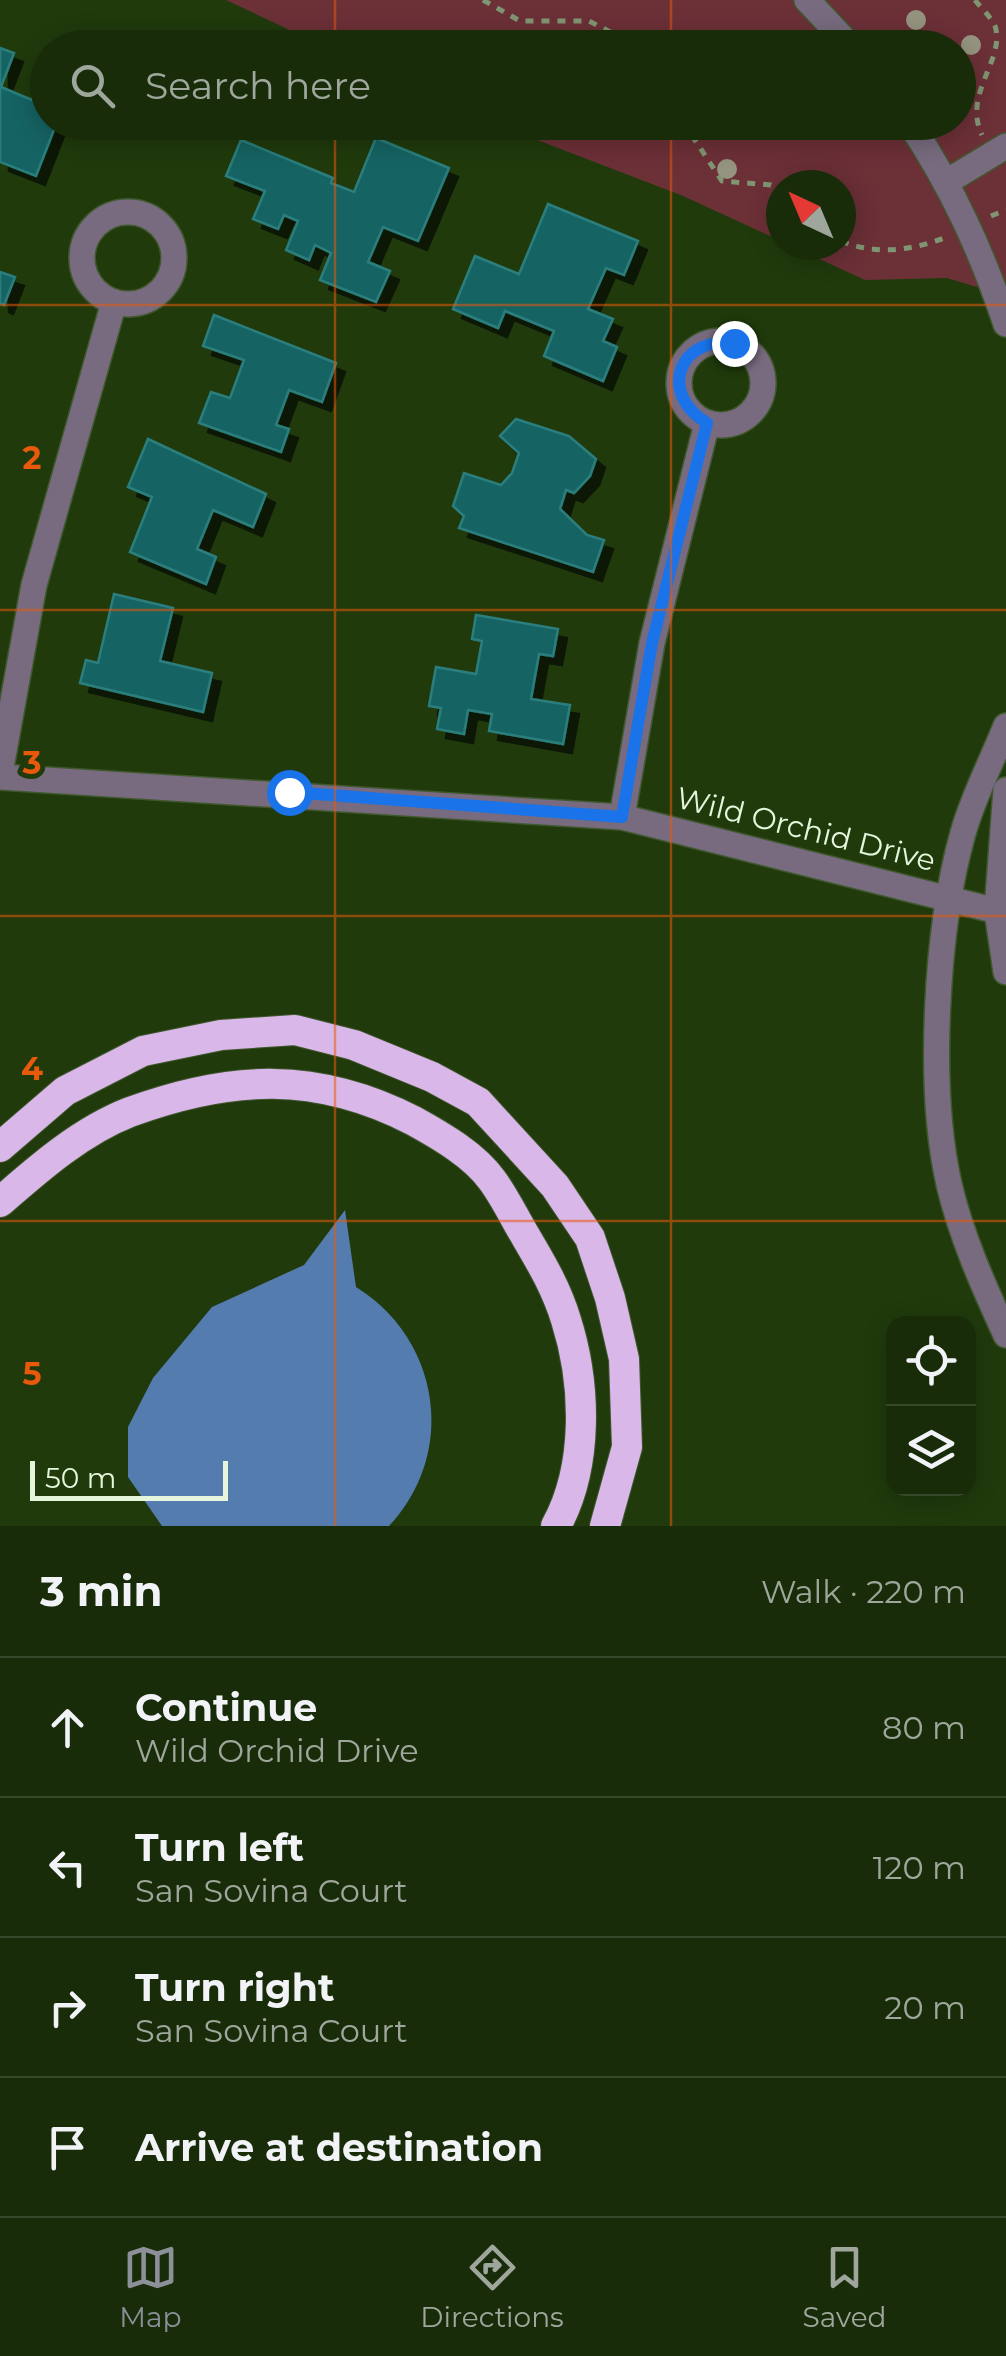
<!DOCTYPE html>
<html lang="en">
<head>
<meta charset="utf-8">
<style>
	body { margin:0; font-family:Montserrat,sans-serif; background:#253817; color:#f1f3f6 }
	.controls { position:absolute; right:30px; bottom:30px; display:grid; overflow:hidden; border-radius:20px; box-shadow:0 5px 25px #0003 }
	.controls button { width:90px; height:90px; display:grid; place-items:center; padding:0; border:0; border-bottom:2px solid #36482a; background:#182c09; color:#f1f3f6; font:50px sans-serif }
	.compass { position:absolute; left:766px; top:170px; width:90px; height:90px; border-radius:50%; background:#182c09; box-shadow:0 5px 25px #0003; rotate:316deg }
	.scale { position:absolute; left:30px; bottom:25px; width:198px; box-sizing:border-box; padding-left:10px; border:5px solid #e5f6dc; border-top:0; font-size:28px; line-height:35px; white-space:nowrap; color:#e5f6dc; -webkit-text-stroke:8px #203a0c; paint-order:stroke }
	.stop { position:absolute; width:30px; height:30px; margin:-22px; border:8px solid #1a73e8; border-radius:50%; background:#fff }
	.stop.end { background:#1a73e8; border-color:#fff; box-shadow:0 2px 10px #0008 }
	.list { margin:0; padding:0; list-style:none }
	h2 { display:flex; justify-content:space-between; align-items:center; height:130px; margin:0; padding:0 40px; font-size:42px }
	h2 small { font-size:32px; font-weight:400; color:#9fa79c }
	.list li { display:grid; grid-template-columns:65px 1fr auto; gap:30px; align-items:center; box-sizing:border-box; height:140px; padding:0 40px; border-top:2px solid #36482a }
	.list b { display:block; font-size:38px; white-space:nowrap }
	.list p { margin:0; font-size:32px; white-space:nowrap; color:#9fa79c }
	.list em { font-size:32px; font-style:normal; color:#9fa79c }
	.icon { flex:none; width:55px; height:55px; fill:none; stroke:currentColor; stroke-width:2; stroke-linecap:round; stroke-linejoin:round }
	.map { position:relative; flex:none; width:1006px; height:1526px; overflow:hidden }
	.search { position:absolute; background:#182c09; box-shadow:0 5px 25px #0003; left:30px; right:30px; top:30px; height:110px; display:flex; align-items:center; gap:25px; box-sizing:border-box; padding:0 35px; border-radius:55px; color:#9fa79c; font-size:38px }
	.sheet { height:690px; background:#182c09 }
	nav { display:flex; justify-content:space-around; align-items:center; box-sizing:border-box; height:140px; border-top:2px solid #36482a; background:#182c09; font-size:28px; color:#9fa79c }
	nav a { display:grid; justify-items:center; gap:5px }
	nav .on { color:#8c9099 }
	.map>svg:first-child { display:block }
</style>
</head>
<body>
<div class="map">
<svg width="1006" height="1526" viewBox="0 0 1006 1526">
	<defs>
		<filter id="shadow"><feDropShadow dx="9" dy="9" stdDeviation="0" flood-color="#0009"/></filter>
	</defs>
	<rect width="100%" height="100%" fill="#203a0c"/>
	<polygon fill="#6c3037" points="226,0 1006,0 1006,296 947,278 865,280 789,245 841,245 841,185 781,185 781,241 683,196 493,123 958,122 958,48 326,47"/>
	<path fill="#547cae" d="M 345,1210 L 356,1287 C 440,1339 458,1452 389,1526 L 162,1526 L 128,1477 L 128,1427 L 153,1378 L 212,1307 L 304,1265 Z"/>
	<g fill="#166464" stroke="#2c7e7d" stroke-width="2.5" filter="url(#shadow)">
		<polygon points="0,48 14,53 1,87 32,100 36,90 48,95 48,122 57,122 36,176 0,162"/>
		<polygon points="376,138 449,168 418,241 383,227 368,262 390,271 376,302 320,280 331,253 315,245 309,260 286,250 298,221 284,215 278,229 253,219 265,191 226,176 241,140 333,178 331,183 354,192"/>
		<polygon points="548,204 638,241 624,275 606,268 588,309 613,319 603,341 617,347 603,381 544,356 554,331 505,311 498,328 453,309 475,256 519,274"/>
		<polygon points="0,272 15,277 4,305 0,303"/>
		<polygon points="214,315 336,363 322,402 289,390 276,425 289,429 281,452 199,423 211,392 230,398 244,360 203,346"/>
		<polygon points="516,419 569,436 596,459 590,476 574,493 566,490 560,509 587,535 604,540 593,572 459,528 464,516 453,506 464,473 501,485 512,473 519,453 500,436"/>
		<polygon points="148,439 266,494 253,527 213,510 197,549 216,557 206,584 130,552 152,497 128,487"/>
		<polygon points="114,594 173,608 160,661 212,673 203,712 80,683 86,660 98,663"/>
		<polygon points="476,615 558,629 553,656 539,654 531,699 570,705 563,744 489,731 492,714 468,710 464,734 437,729 441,708 429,706 436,667 476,674 482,641 472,639"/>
	</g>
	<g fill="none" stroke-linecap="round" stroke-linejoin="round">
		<defs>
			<g id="minor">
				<polyline points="807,0 852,48"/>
				<path d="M 909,122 C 952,187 981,250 1006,324"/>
				<polyline points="948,181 1006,146"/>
				<circle cx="128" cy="258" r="46"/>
				<circle cx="721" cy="383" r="42"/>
				<path d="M 1006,726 C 992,761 973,797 963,833 C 936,929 927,1087 949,1184 C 961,1236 984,1287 1006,1335"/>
				<polyline points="0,773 34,585 114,302"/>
				<polyline points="0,777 622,817 997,911"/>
				<polyline points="1006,790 997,911 1006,972"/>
				<polyline points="622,817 652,643 707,423"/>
			</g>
			<g id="highway">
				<polyline points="0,1147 65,1091 143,1051 221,1035 295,1030 354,1045 432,1077 478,1102 555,1186 590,1238 610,1298 624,1359 627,1447 605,1526"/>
				<path d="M 0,1202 C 39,1168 81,1131 130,1112 C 231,1075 317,1071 414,1121 C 441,1136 474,1155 492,1180 C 504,1196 513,1215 523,1232 C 540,1261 556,1287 566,1320 C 586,1383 589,1466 556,1526"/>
			</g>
		</defs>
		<use href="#minor" stroke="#40582d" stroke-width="28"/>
		<use href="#highway" stroke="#40582d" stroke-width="32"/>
		<g stroke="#809571" stroke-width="5" stroke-dasharray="8 8" stroke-linecap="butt">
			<polyline points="483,0 520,21 589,21 641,48"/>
			<path d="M 975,0 C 981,8 991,17 995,26 C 1006,59 962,94 982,135"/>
			<polyline points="683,122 722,181 771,185 781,190"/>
			<polyline points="991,216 1006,210"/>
			<path d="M 841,241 C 875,255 910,251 944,238"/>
		</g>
		<use href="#minor" stroke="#786b7f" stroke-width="25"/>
		<use href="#highway" stroke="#d9b7e9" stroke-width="30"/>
	</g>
	<g fill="#959480">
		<circle cx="916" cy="20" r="10"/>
		<circle cx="971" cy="45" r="10"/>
		<circle cx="727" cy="169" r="10"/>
	</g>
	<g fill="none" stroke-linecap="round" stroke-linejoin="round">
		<path stroke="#1a73e8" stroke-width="12" d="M 289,792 L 622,817 L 652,643 L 707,423 C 658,394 678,336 734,343"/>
	</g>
	<path fill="none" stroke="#e8590c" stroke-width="2.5" stroke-opacity="0.55" d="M 335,0 L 335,48M 671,0 L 671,48M 335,122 L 335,1526M 671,122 L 671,1526M 0,305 L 1006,305M 0,610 L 1006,610M 0,916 L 1006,916M 0,1221 L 1006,1221"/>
	<g text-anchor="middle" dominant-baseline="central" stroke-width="10" stroke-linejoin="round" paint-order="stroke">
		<g font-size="30" fill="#e5f6dc" stroke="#203a0c">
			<text transform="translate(806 829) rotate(14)">Wild Orchid Drive</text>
		</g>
	</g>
	<g font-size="32" text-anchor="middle" font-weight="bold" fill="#e8590c" stroke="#203a0c" stroke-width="10" stroke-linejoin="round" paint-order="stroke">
		<text x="32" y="469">2</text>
		<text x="32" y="774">3</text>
		<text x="32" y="1080">4</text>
		<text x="32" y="1385">5</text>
	</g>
</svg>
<div class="controls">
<button><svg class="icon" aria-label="locate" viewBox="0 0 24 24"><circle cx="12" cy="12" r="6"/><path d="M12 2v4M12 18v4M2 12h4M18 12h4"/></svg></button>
<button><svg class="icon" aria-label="layers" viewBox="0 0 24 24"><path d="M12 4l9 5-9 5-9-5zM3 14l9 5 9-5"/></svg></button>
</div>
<svg class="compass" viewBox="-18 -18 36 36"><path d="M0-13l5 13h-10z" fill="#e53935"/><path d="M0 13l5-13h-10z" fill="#9fa79c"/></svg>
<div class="scale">50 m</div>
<div class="stop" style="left:289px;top:792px"></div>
<div class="stop end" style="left:734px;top:343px"></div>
<div class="search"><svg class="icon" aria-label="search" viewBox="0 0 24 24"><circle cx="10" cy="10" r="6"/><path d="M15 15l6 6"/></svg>Search here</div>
</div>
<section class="sheet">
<h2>3 min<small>Walk · 220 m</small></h2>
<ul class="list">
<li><svg class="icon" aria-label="ahead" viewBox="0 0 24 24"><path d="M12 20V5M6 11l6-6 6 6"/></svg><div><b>Continue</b><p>Wild Orchid Drive</p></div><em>80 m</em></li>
<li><svg class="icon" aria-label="left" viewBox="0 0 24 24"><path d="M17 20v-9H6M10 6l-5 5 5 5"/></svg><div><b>Turn left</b><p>San Sovina Court</p></div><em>120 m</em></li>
<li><svg class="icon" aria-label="right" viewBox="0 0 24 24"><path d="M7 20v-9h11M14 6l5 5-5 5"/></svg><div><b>Turn right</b><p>San Sovina Court</p></div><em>20 m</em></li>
<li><svg class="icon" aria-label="arrive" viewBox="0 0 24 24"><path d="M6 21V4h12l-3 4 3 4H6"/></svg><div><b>Arrive at destination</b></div></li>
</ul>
</section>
<nav>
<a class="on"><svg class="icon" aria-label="map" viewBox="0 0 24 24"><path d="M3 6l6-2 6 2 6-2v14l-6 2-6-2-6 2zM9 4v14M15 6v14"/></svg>Map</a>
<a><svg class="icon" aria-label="directions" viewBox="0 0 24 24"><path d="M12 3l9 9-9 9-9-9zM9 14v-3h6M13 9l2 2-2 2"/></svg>Directions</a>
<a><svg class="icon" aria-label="saved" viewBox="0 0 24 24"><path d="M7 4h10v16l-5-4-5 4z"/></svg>Saved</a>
</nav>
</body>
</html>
